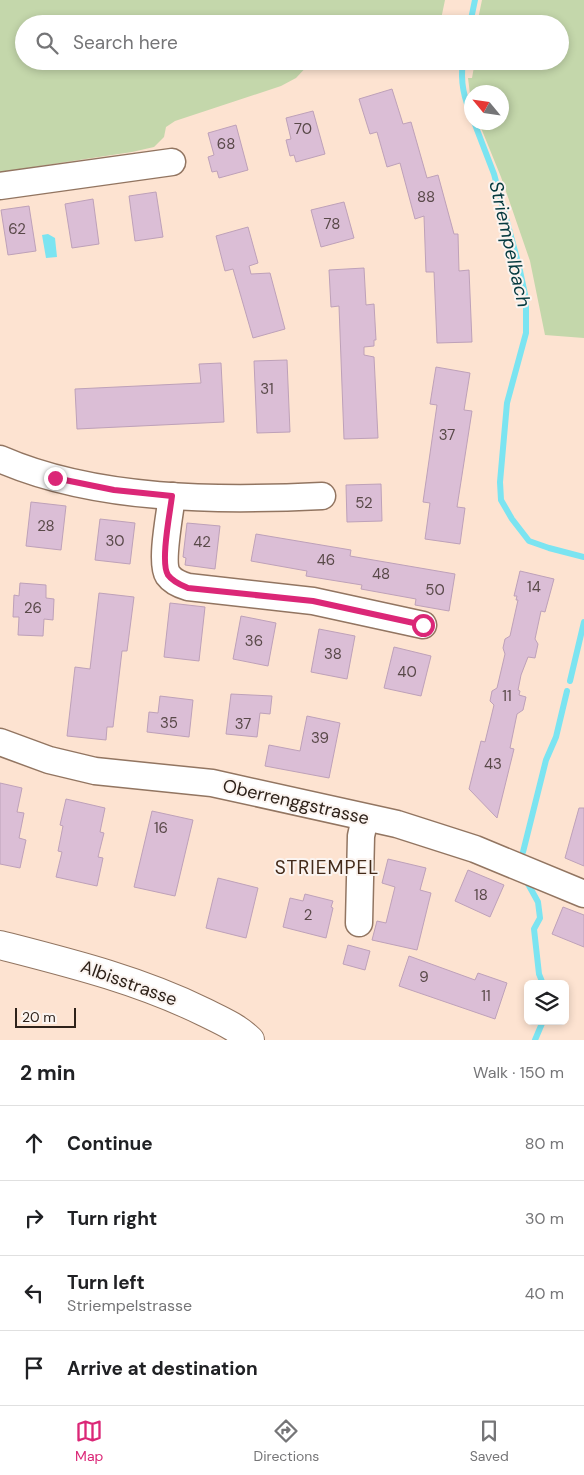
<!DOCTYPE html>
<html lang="en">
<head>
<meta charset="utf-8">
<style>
	body { margin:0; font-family:"DM Sans",sans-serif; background:#f6f6f6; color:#202124 }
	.controls { position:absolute; right:15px; bottom:15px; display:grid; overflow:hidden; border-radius:8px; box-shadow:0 2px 8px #0003 }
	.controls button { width:45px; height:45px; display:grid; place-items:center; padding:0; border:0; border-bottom:1px solid #e0e0e0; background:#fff; color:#202124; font:25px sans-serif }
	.compass { position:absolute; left:464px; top:85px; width:45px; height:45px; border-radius:50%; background:#fff; box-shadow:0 2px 8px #0003; rotate:299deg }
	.scale { position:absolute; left:15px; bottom:12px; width:61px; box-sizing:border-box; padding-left:5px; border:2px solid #2e221a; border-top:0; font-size:14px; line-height:18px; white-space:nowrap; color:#2e221a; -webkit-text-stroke:4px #fbf4f0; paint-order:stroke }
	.stop { position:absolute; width:15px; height:15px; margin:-11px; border:4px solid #db2777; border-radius:50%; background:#fff }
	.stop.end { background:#db2777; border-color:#fff; box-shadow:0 1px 5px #0008 }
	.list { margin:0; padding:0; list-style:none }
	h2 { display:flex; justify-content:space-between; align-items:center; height:65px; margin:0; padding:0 20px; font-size:21px }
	h2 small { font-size:16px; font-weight:400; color:#757577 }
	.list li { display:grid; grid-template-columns:32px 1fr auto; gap:15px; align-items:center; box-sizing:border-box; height:75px; padding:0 20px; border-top:1px solid #e0e0e0 }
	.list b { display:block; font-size:19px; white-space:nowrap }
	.list p { margin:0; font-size:16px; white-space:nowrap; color:#757577 }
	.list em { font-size:16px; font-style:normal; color:#757577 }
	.icon { flex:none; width:28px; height:28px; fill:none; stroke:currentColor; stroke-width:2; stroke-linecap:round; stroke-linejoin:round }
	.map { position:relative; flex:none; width:584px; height:1040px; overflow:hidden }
	.search { position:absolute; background:#fff; box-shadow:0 2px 8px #0003; left:15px; right:15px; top:15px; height:55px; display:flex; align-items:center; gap:12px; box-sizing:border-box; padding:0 18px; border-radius:28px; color:#757577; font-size:19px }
	.sheet { height:365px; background:#fff }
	nav { display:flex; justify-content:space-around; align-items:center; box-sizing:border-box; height:70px; border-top:1px solid #e0e0e0; background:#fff; font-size:14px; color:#757577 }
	nav a { display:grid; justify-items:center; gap:2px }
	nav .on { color:#db2777 }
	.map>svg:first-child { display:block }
</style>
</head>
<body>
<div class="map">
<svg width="584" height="1040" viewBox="0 0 584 1040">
	<rect width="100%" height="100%" fill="#fde3d1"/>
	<g fill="#c4d7ab">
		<polygon points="0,0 445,0 440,24 24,24 24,61 312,61 296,78 281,86 175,121 166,127 164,137 154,147 132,152 0,172"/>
		<polygon points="482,0 584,0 584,338 545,335 530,261 501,177 479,123 502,122 502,92 472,92 471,102 468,78 472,78 475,61 560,61 560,24 477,24"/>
	</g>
	<polygon fill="#7be4f1" points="48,234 55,238 57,257 46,258 42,235"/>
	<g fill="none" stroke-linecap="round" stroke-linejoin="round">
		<g stroke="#7be4f1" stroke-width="6">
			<polyline points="470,24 475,0"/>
			<path d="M 463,61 C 460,82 464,98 472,117"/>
			<polyline points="474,122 494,174 519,266 526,299 526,333 507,403 500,482 501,500 512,519 529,541 549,548 584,557"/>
			<polyline points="570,681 584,622"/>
			<polyline points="523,852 546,760 556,737 567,691"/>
			<polyline points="527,882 538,902 540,918 534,929 539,974 543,984"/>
			<polyline points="535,1040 543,1021"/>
		</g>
	</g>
	<g fill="#dbbed6" stroke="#bea1b9">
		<polygon points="392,89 403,124 411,122 427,178 438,175 454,234 458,234 459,271 469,270 472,342 437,343 434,272 426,272 424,216 415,219 400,163 387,167 377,132 370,134 359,99"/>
		<polygon points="313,111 325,154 296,162 294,155 290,156 286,140 291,139 286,118"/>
		<polygon points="236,125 248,170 219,178 217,171 212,172 208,157 214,155 208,133"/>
		<polygon points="156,192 163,237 135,241 129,196"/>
		<polygon points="93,199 99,244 72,248 65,204"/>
		<polygon points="344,202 354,238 321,247 311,210"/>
		<polygon points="29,206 36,251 8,255 1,210"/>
		<polygon points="248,227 258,263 249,266 251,274 270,273 285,329 253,338 233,269 225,271 216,236"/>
		<polygon points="364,268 366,305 374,304 376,340 374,340 374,346 364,347 364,355 374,357 378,438 344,439 339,306 331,307 329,270"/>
		<polygon points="287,360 290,432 257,433 254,361"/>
		<polygon points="221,363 224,422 77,429 75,389 201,383 199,364"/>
		<polygon points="436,367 470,373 464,410 472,411 457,507 465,508 460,544 425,539 430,503 423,502 437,405 430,404"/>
		<polygon points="381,484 382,521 347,522 346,485"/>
		<polygon points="31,502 66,506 61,550 26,546"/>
		<polygon points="100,519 135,523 130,564 95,560"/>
		<polygon points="187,523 220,526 215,569 185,565 186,558 183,557"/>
		<polygon points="256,534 351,550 350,556 455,574 449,611 415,605 416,599 361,589 362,585 306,576 307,571 251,561"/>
		<polygon points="520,571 554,579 545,612 541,611 535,639 538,644 535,658 528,657 521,675 518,690 520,691 519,695 526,697 523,710 517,714 510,748 514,749 497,818 469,789 481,741 485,742 494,705 490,701 492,691 497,688 505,654 503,648 505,639 510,636 518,600 516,600 517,596 514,596"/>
		<polygon points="20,583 46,585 46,598 54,599 53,620 44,619 43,636 18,635 19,617 13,617 14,595 19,596"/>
		<polygon points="99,593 134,597 127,651 122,651 113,727 107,727 106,740 67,736 75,667 90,669"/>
		<polygon points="170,603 205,607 199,661 164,657"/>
		<polygon points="241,616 276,623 268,666 233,659"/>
		<polygon points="319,629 355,636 347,679 311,672"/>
		<polygon points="394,647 431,656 421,696 384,688"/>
		<polygon points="231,694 272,696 270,714 260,713 257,737 226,734"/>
		<polygon points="160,696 193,700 189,737 147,732 149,712 158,713"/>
		<polygon points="307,716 340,723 329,778 265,766 269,745 300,751"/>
		<polygon points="0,783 22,788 17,812 24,813 19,838 26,840 20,868 0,864"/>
		<polygon points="66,799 105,808 100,832 104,833 98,857 103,858 97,886 56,877 62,852 58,851 63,826 60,825"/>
		<polygon points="579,808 584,808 584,866 565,858"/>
		<polygon points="152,811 193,820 175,896 134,887"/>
		<polygon points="388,859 426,868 420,890 431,893 417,950 372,940 377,921 386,923 395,887 382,883"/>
		<polygon points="468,870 504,885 490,917 455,901"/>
		<polygon points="218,878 258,888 246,938 206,928"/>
		<polygon points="305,894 333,901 331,907 333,908 326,938 283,927 290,898 303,901"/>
		<polygon points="563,907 584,915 584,947 552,934"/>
		<polygon points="348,945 370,951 365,970 343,964"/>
		<polygon points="409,956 475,980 478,973 507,983 495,1019 399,986"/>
	</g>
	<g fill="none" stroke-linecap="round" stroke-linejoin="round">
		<defs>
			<g id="minor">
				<polyline points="0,186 172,162"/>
				<path d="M 0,459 C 96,501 220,501 322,496"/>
				<path d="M 172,496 C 170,513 160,563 168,575 C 173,582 181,585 188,587 L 313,601 L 423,625"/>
				<polyline points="0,742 49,760 95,771 212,783 397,824 475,849 584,894"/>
				<polyline points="359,923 361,836 365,818"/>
			</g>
			<path id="major" d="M 0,945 C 70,963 139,980 204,1012 C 220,1020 237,1027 250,1040"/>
		</defs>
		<use href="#minor" stroke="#927561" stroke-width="29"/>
		<use href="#major" stroke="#927561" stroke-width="30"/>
		<use href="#minor" stroke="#fff" stroke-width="26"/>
		<use href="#major" stroke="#fff" stroke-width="28"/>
	</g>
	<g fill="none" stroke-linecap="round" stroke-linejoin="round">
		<path stroke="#db2777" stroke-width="6" d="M 55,478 L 114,490 L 172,496 C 170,513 160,563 168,575 C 173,582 181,585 188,588 L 313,601 L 423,625"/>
	</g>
	<g text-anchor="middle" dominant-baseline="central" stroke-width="4" stroke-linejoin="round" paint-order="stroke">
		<g font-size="15" fill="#594949">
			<text x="303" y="129">70</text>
			<text x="226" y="144">68</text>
			<text x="426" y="197">88</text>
			<text x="332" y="224">78</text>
			<text x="17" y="229">62</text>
			<text x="267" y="389">31</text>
			<text x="447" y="435">37</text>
			<text x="364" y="503">52</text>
			<text x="46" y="526">28</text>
			<text x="115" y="541">30</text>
			<text x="202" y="542">42</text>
			<text x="326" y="560">46</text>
			<text x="381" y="574">48</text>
			<text x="534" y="587">14</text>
			<text x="435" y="590">50</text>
			<text x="33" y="608">26</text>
			<text x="254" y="641">36</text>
			<text x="333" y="654">38</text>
			<text x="407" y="672">40</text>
			<text x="507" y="696">11</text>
			<text x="169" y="723">35</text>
			<text x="243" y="724">37</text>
			<text x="320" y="738">39</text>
			<text x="493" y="764">43</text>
			<text x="161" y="828">16</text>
			<text x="481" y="895">18</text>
			<text x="308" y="915">2</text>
			<text x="424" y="977">9</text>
			<text x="486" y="996">11</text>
		</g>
		<g font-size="18" fill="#2e221a" stroke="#fbf4f0">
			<text transform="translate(296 802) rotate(13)">Oberrenggstrasse</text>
			<text transform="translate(129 983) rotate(20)">Albisstrasse</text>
		</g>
		<g font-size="19" font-style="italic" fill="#053a3f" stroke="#fbf4f0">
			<text transform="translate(510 244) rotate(77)">Striempelbach</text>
		</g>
		<g font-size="19" letter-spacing="1" fill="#442b1a" stroke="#fbf4f0">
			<text x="327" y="867">STRIEMPEL</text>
		</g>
	</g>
</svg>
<div class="controls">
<button><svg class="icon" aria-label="layers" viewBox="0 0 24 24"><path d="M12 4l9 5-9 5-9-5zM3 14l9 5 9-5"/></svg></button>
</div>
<svg class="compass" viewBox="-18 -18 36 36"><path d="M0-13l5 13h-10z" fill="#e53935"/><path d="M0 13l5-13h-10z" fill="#757577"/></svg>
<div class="scale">20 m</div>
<div class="stop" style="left:423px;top:625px"></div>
<div class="stop end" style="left:55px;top:478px"></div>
<div class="search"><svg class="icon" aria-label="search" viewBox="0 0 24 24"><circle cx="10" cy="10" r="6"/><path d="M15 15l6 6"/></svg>Search here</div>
</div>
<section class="sheet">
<h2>2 min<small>Walk · 150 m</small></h2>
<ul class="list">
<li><svg class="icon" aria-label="ahead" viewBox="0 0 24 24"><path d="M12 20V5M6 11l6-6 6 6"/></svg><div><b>Continue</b></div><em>80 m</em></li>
<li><svg class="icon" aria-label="right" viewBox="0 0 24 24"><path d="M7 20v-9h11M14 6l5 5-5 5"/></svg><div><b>Turn right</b></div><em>30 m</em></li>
<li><svg class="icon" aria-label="left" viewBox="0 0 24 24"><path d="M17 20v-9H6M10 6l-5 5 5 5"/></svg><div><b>Turn left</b><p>Striempelstrasse</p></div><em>40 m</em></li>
<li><svg class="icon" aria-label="arrive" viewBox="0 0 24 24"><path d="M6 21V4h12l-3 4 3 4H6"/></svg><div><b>Arrive at destination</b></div></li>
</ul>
</section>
<nav>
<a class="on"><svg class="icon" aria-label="map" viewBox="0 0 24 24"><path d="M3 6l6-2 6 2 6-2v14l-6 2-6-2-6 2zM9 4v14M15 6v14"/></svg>Map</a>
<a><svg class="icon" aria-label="directions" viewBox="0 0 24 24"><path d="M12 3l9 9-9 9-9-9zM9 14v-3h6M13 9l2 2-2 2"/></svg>Directions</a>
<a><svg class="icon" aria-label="saved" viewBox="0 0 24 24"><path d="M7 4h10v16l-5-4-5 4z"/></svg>Saved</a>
</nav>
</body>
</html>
